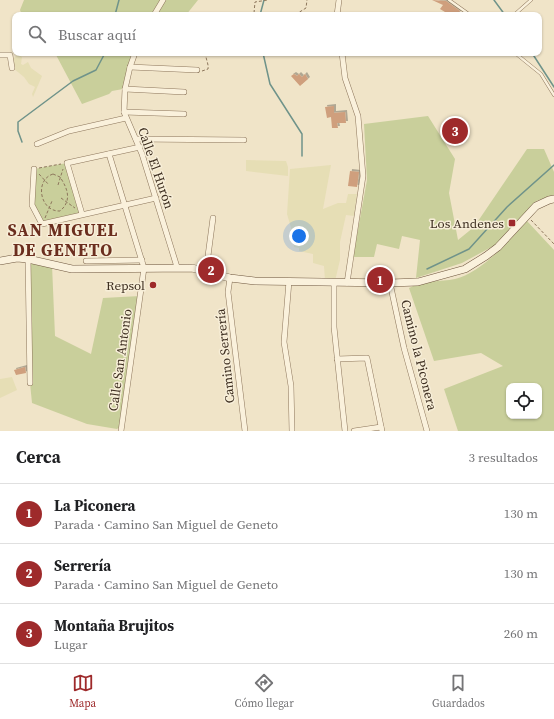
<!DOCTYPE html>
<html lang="es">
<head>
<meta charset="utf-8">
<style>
	body { margin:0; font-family:"Source Serif 4",serif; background:#f2f2f2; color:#202124 }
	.controls { position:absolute; right:12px; bottom:12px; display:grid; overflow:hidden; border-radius:8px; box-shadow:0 1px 3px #0004 }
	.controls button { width:36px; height:36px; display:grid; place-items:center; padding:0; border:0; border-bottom:1px solid #e0e0e0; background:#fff; color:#202124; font:20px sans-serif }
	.you { position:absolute; left:299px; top:236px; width:14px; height:14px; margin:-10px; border:3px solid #fff; border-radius:50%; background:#1a73e8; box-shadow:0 0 0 6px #1a73e833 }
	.badge { display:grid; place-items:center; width:26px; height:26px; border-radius:50%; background:#9e2a2b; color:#fff; font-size:13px; font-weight:700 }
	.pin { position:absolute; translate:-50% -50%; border:2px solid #fff; box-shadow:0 1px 4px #0006 }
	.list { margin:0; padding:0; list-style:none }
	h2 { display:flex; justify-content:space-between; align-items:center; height:52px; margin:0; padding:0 16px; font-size:17px }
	h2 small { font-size:13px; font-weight:400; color:#757577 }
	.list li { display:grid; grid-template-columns:26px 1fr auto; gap:12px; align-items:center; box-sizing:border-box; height:60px; padding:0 16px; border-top:1px solid #e0e0e0 }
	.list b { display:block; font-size:15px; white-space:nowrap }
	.list p { margin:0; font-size:13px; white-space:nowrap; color:#757577 }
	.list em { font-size:13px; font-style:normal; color:#757577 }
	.icon { flex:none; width:22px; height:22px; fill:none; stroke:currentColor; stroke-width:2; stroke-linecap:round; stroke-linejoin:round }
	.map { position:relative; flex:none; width:554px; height:431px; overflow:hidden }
	.search { position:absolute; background:#fff; box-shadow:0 1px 3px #0004; left:12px; right:12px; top:12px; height:44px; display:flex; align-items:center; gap:10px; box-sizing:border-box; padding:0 14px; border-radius:8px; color:#757577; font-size:15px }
	.sheet { height:232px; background:#fff }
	nav { display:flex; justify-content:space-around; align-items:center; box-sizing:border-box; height:56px; border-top:1px solid #e0e0e0; background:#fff; font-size:11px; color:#757577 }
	nav a { display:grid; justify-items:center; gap:2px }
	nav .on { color:#9e2a2b }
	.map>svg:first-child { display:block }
</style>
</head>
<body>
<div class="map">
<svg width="554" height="431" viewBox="0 0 554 431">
	<defs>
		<filter id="shadow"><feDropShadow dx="2" dy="-2" stdDeviation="0" flood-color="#0004"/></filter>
	</defs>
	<rect width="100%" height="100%" fill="#f0e4c8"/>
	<g fill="#e6deb5">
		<polygon points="18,54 22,57 21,64 23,65 28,62 31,68 42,76 33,97 32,94 35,87 29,84 24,77 13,68 13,59"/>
		<polygon points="246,160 286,161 288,167 288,176 246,171"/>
		<polygon points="331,165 323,209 338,203 346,203 348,194 357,194 354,216 346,215 340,242 340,260 335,281 325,280 324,266 313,263 313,254 299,251 299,248 294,247 292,231 287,214 290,169"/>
		<polygon points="12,377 17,390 0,398 0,379"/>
	</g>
	<g fill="#c9cf9b" fill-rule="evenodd">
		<polygon points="24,0 198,0 186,15 22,15 20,10"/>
		<polygon points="55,53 116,53 131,55 123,89 112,91 109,94 82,104"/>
		<polygon points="428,116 455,159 449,193 458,240 474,227 527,149 544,149 554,172 554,195 536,201 497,244 462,263 416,278 420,240 402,236 399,249 377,244 374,257 353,257 367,180 364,124"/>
		<polygon points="67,163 82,214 42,224 32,205 34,169"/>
		<path d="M 527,221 L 554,250 L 554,431 L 458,431 L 444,389 L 503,366 L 481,353 L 434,361 L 409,288 C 423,280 440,282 455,279 C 481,273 510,240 527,221 ZM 509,386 L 539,386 L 539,416 L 509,416 Z"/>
		<polygon points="26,258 52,265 55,336 91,354 103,298 140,296 122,425 117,429 87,424 32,403 30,383"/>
	</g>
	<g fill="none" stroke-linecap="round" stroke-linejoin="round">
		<g stroke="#6f938a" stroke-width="1.5">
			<polyline points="494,0 505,15"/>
			<polyline points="115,15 119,0"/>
			<polyline points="260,15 264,0"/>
			<polyline points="263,53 270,84 302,134 302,156"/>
			<polyline points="532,53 554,87"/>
			<polyline points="22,142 18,131 18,122 73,81 96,70 105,53"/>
			<polyline points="427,269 469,249 507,207 554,165"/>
		</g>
	</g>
	<g fill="#cf9f7d" filter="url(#shadow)">
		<polygon points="432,0 446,1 460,11 457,15 450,15 440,9 443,5"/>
		<polygon points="294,74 297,76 299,74 302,77 305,74 308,79 300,86 291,76"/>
		<polygon points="334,106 334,113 345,112 346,123 337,123 338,128 332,128 331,117 327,118 325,107"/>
		<polygon points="350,171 359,172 357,187 348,186"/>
		<polygon points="25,367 26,373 16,375 14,370"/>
	</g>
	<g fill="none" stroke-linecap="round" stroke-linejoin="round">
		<defs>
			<g id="service">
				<polyline points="449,0 470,15"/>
				<polyline points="514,15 531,0"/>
				<polyline points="515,53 541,74 554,95"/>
			</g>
			<g id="minor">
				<polyline points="154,15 163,0"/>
				<polyline points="337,15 339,0"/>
				<polyline points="135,53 130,67 125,89 124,112 142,154 177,267"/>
				<polyline points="342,53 345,78 358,116 363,176 347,283"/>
				<polyline points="0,55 10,55 12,68"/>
				<polyline points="130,67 197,70"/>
				<polyline points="125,89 184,92"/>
				<polyline points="124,112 184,114"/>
				<polyline points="136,139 244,140"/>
				<polyline points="37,144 69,131 126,118"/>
				<polyline points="109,154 144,268 121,431"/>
				<polyline points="34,169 32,205 42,224 156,198"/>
				<polyline points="82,214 67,163 140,147"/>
				<polyline points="28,259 30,383"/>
				<polyline points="86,261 142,260"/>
				<polyline points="206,271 213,218"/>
				<polyline points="230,278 228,292 245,431"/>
				<polyline points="289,281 284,342 291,386 292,431"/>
				<polyline points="334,283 334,327 345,431"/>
				<polyline points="390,283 404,348 427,431"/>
				<polyline points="337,359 367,358 382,431"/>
				<polyline points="354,431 381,427"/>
			</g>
			<polyline id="secondary" points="0,261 17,258 28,259 72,269 192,268 230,278 255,281 390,283 418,282 465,269 486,256 498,247 536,206 549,200 554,199"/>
		</defs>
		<use href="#service" stroke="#8d765c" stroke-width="3.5"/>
		<use href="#minor" stroke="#8d765c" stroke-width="6"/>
		<use href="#secondary" stroke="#6f573f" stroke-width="8"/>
		<g stroke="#8d765c" stroke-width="1" stroke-dasharray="3 2" stroke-linecap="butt">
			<polyline points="254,13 255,2 268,0"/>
			<polyline points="285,15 298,13 306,8 307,0"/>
			<path d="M 202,71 L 208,69 C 209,63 205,59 206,53"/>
			<polyline points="39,168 61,164"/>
			<polyline points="39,174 49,185"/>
			<path d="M 53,174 L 60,177 C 68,189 72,201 60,211 C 40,212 34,180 53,174 Z"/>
			<polyline points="58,185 63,169"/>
			<polyline points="61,198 75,208"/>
			<polyline points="45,218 52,201"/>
			<polyline points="531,220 554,244"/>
		</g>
		<use href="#service" stroke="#faf1dc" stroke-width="2.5"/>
		<use href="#minor" stroke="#faf1dc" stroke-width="5"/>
		<use href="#secondary" stroke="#faf1dc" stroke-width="7"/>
	</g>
	<g fill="#9e2a2b" stroke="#f7eed8" stroke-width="1.5">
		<rect x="508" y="219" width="8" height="8" rx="2"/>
		<circle cx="153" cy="285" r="4"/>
	</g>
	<g text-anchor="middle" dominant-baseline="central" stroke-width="3" stroke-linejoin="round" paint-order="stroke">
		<g font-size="13" fill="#3d2e20" stroke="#f7eed8">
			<text transform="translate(156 168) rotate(71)">Calle El Hurón</text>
			<text transform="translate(419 355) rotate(76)">Camino la Piconera</text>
			<text transform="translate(225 356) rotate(-96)">Camino Serrería</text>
			<text transform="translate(120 360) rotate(-82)">Calle San Antonio</text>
		</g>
		<g font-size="13" fill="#3d2e20" stroke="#f7eed8" text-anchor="end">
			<text x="504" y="223">Los Andenes</text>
			<text x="145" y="285">Repsol</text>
		</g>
		<g font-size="17" font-weight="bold" letter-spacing="1" fill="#6b2e1e" stroke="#f7eed8">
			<text x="63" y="230">SAN MIGUEL<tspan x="63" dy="20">DE GENETO</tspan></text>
		</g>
	</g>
</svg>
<div class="controls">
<button><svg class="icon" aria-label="locate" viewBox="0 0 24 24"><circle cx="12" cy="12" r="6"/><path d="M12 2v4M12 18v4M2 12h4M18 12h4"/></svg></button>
</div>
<div class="you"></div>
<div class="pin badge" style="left:380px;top:280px">1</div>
<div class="pin badge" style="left:211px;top:270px">2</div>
<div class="pin badge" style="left:455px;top:131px">3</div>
<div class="search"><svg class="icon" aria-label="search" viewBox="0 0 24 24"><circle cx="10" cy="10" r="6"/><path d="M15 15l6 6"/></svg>Buscar aquí</div>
</div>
<section class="sheet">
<h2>Cerca<small>3 resultados</small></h2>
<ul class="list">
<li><span class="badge">1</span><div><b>La Piconera</b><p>Parada · Camino San Miguel de Geneto</p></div><em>130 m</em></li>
<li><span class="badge">2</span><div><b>Serrería</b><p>Parada · Camino San Miguel de Geneto</p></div><em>130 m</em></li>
<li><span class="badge">3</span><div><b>Montaña Brujitos</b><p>Lugar</p></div><em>260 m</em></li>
</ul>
</section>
<nav>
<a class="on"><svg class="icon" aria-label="map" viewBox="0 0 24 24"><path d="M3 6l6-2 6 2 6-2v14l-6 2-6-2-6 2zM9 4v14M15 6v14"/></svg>Mapa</a>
<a><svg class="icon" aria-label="directions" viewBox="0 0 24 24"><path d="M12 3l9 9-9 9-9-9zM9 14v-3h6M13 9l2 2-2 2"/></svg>Cómo llegar</a>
<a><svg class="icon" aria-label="saved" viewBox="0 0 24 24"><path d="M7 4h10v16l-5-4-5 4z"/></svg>Guardados</a>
</nav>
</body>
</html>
